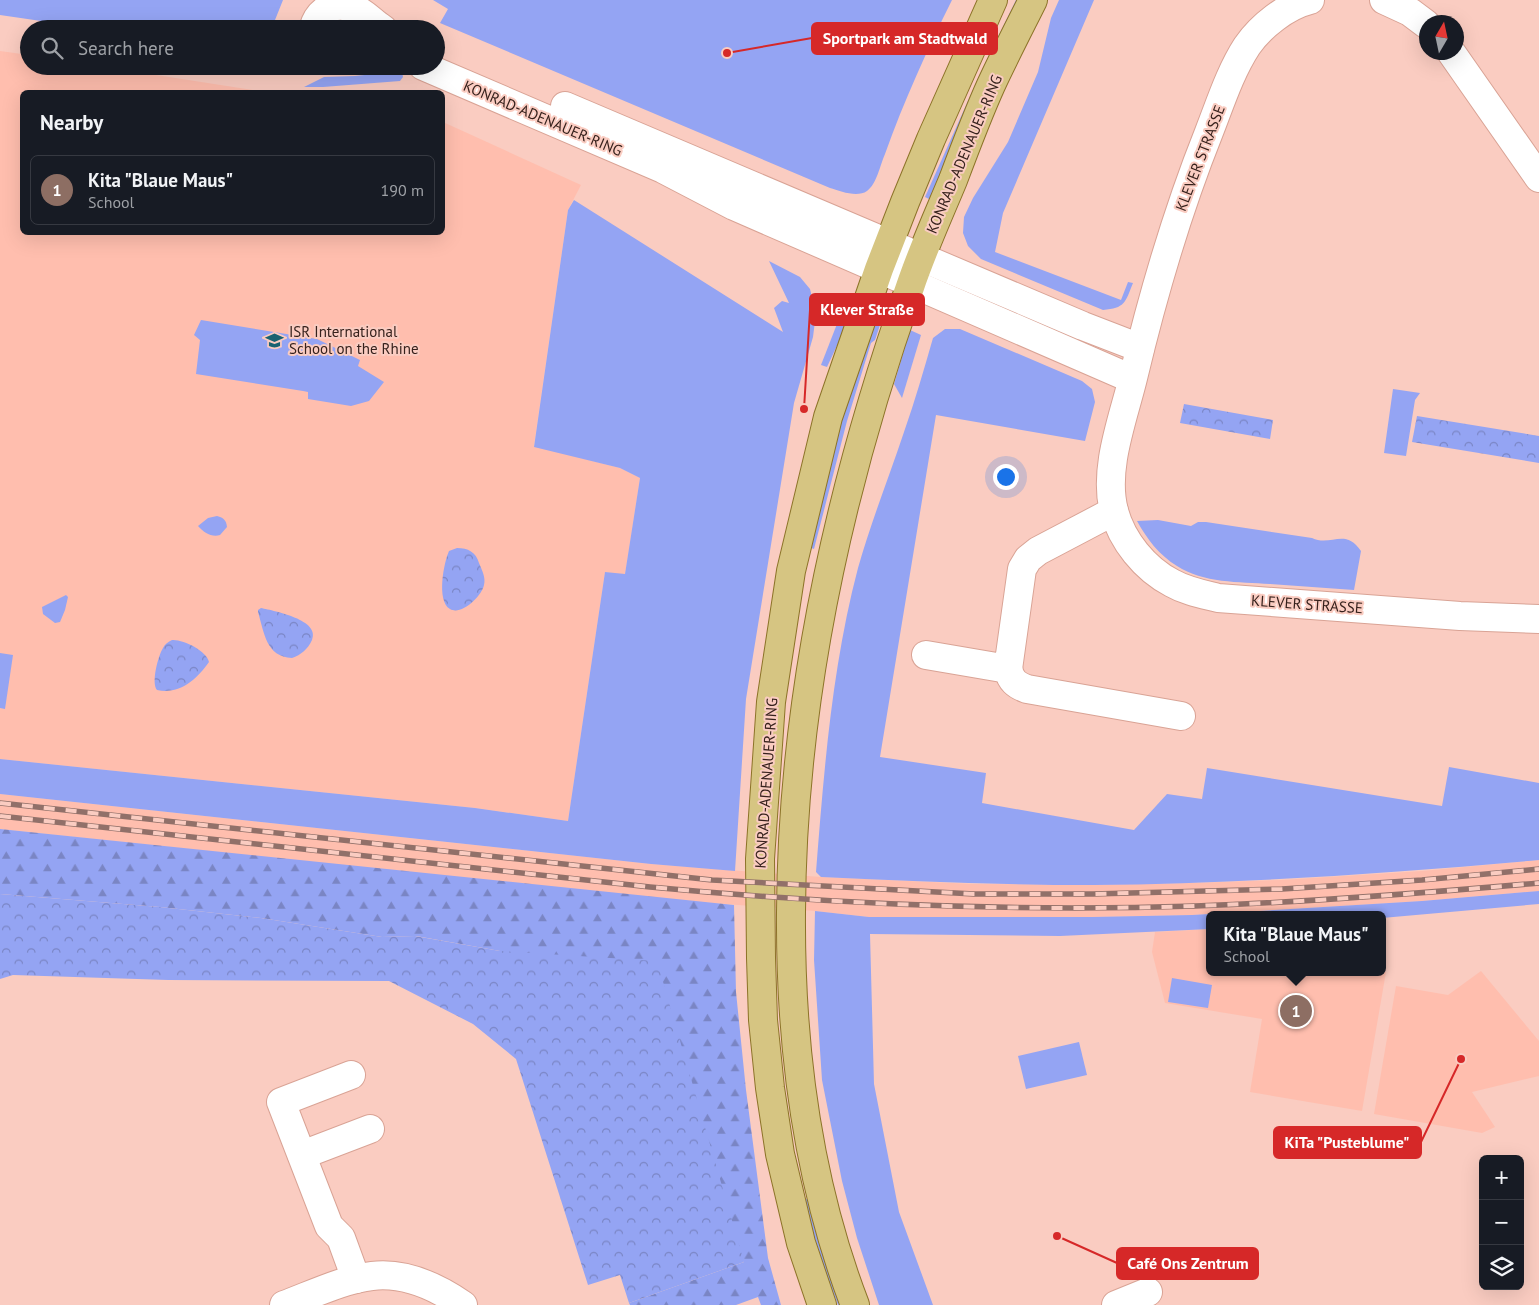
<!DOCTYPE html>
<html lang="en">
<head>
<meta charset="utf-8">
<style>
	body { margin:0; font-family:"PT Sans",sans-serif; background:#20242c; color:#f1f3f6 }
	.controls { position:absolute; right:15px; bottom:15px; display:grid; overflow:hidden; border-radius:8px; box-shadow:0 5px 20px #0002 }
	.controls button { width:45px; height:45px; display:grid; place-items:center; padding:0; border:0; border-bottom:1px solid #363941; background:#171b24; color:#f1f3f6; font:25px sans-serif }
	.compass { position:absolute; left:1419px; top:15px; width:45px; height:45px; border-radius:50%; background:#171b24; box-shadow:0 5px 20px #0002; rotate:9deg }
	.you { position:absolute; left:1005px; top:476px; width:18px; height:18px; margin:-12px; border:4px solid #fff; border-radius:50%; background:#1a73e8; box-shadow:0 0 0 8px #1a73e833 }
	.badge { display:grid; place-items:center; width:32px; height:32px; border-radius:50%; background:#7c3aed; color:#fff; font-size:16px; font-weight:700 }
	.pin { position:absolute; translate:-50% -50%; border:2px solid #fff; box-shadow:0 1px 5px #0006 }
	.popup { position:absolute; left:1206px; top:911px; width:180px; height:65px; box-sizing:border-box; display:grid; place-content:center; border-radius:8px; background:#171b24; filter:drop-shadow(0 1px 4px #0005); font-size:16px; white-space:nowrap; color:#9ea1a6 }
	.popup b { font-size:19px; color:#f1f3f6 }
	.popup::after { content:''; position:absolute; left:50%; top:100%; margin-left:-10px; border:10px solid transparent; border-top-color:#171b24 }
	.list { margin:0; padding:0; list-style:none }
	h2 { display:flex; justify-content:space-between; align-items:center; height:65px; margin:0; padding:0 20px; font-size:21px }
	h2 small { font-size:16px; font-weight:400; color:#9ea1a6 }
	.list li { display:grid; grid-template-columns:32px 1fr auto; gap:15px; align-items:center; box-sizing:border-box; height:70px; margin:0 10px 10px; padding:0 10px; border:1px solid #363941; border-radius:8px }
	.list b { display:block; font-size:19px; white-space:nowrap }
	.list p { margin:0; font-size:16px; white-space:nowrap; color:#9ea1a6 }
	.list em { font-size:16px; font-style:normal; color:#9ea1a6 }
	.icon { flex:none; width:28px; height:28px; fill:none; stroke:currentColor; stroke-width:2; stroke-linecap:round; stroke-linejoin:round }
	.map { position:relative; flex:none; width:1539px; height:1305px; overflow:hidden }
	.search { position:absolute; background:#171b24; box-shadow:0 5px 20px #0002; left:20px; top:20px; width:425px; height:55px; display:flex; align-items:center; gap:12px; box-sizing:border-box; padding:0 18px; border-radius:28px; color:#9ea1a6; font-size:19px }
	.panel { position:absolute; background:#171b24; box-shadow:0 5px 20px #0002; left:20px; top:90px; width:425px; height:145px; border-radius:8px }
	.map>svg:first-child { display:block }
</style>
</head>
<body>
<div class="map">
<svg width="1539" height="1305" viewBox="0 0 1539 1305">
	<defs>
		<pattern id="forest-firs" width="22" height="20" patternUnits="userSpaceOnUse" patternTransform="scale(1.25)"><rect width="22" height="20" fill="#94a4f3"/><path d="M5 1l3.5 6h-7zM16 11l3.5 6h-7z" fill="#7a85c4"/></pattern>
		<pattern id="park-crowns" width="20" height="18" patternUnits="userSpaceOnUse" patternTransform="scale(1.25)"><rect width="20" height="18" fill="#94a4f3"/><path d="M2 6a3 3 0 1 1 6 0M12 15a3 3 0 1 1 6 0" fill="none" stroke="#7a85c4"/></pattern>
	</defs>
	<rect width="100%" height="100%" fill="#faccc1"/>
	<g fill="#ffbeae">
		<polygon points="0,51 29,55 29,66 98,66 265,92 22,92 22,232 442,232 443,122 581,185 568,210 534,446 620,468 640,478 625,575 605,572 568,821 475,808 0,759"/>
		<polygon points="0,794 651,864 821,877 974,884 1093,885 1191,883 1281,880 1422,871 1539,860 1539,891 1422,901 1192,915 1092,917 869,917 815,911 648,898 0,829"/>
		<polygon points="1210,929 1210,972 1386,972 1362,1111 1250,1092 1262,1019 1165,1003 1152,952 1155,932"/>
		<polygon points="1481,971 1539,1041 1539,1076 1472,1092 1495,1127 1482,1133 1374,1114 1396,986 1448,995"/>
	</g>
	<g fill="#94a4f3">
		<polygon points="0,0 283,0 275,20 274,29 96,29 0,15"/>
		<path d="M 433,0 L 952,0 C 927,50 904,101 885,154 C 880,165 877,184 867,191 C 857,198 840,191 830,188 L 440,23 L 448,9 Z"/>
		<polygon points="1016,0 1021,0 933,201 925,197 980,74"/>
		<path d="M 1059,0 L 1094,0 L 1003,213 L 995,252 L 1121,300 L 1128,282 L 1133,283 C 1125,303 1125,308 1103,310 L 981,259 L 968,246 L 963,233 L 964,217 L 973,198 L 1008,142 L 1038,72 L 1051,18 Z"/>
		<polygon points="402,71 403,77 400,81 323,87 304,87 324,77 355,76"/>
		<polygon points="574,200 783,332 774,308 782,301 789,303 769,261 800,277 810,289 816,313 813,337 794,403 746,699 735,871 651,864 0,794 0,759 475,808 568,821 605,572 625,574 640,478 620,468 534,447 568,210"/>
		<polygon points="844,306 852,309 848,322 827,367 821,365"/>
		<polygon points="874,317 882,319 875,340 871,343 847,421 814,549 809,547 840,419"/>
		<polygon points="201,320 317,339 360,360 358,366 384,382 369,401 351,406 308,399 308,392 303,391 196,374 200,340 194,335"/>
		<path d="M 945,329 L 960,329 L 1082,381 L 1092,389 L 1095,402 L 1085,441 L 936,415 L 880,757 L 986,773 L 982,803 L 1134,830 L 1167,794 L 1202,799 L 1207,768 L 1442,806 L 1449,767 L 1539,783 L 1539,860 C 1391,873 1242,884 1093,885 C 1002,885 911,881 821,877 L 816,872 C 824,770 832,667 858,568 C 871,522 889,477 904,432 C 915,401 924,369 933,338 Z"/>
		<polygon points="910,330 921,335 902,398 894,384"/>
		<polygon points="1393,389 1420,393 1415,400 1406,456 1384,453"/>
		<path d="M 217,516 C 224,518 226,520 227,527 L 220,535 C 212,538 203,532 198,526 L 208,518 Z"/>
		<path d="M 1158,520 L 1191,526 L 1198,522 L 1206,522 L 1312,538 C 1331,547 1345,527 1361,551 L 1354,590 C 1326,588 1298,586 1270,584 C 1239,582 1203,583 1177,566 C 1159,555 1147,539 1137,521 Z"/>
		<polygon points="66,595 68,597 65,610 60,622 55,623 43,614 42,607"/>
		<polygon points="0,653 13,655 5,709 0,708"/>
		<polygon points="1539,891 1539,904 1382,918 1382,915 1210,915 1210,929 1060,936 870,934 874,1084 899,1212 933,1305 879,1305 857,1238 842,1181 822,1080 814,960 815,911 869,917 1092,917 1192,915 1422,901"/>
		<polygon points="1172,978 1212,985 1208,1008 1168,1002"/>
		<polygon points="1079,1042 1087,1075 1026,1089 1018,1056"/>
		<polygon points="810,1198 842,1305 838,1305 809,1229 800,1201"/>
	</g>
	<polygon fill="url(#forest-firs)" points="0,829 734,905 736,992 746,1090 768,1258 781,1305 761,1305 758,1297 736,1305 630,1305 629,1303 744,1262 500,951 416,936 382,937 261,918 160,907 0,894"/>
	<g fill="url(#park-crowns)">
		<polygon points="1184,404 1273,420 1270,439 1180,423"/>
		<polygon points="1417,416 1539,436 1539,463 1412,442"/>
		<path d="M 457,548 C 468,548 476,552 479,563 C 482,570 486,578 484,585 C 482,596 461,616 450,609 C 436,601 444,562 449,551 Z"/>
		<path d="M 261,608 C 275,611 321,620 312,640 C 308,649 301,655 292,658 C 266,657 264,632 258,612 L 258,610 Z"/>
		<path d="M 172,640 C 183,639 207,651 209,662 C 197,679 180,695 157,690 C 151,683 158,656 163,648 C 165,644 168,642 172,640 Z"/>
		<polygon points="0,894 160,907 261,918 382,937 415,936 500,951 657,961 744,1262 629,1303 620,1275 588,1285 516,1059 473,1024 389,981 168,980 13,975 0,979"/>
	</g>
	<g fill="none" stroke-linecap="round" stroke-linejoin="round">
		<defs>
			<g id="minor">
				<path d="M 1310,0 C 1286,6 1261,26 1247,46 C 1230,72 1220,104 1209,132 C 1177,212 1153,294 1133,378 C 1123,419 1103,469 1114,511 C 1122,541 1145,569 1172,583 C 1186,591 1202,594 1218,598 L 1460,616 L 1539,619"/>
				<polyline points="1384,0 1410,12 1426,24"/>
				<path d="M 313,29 C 319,8 337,0 357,10 C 366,14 373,23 383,29"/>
				<polyline points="1451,52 1539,178"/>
				<polyline points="423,66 663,169 734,206 1132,379"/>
				<polyline points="565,106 1083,326 1140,348"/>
				<polyline points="926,655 1008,669 1022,569 1028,559 1038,551 1114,511"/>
				<path d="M 1008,669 C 1011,681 1016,685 1027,689 L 1181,716"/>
				<polyline points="351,1075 281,1102 329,1226 341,1238 356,1279"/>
				<polyline points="302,1155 370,1129"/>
				<path d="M 284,1305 C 311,1295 344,1279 372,1276 C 405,1272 437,1287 463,1305"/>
				<polyline points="1116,1305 1148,1292"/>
			</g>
			<g id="major">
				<polyline points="822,1305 801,1243 780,1154 770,1088 763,1020 761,958 760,859 771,702 791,571 828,417 879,269 905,202 931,139 993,0"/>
				<path d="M 855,1305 C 807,1180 790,1045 791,912 C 792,698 839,488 910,287 C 922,251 938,216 953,180 C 965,148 977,116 991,85 C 1004,57 1019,28 1033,0"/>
			</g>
		</defs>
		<use href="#minor" stroke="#d9a395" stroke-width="30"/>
		<use href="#major" stroke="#8c7328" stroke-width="30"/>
		<use href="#minor" stroke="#fff" stroke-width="28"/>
		<use href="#major" stroke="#d6c582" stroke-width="28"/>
		<defs>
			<g id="rail">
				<polyline points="0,803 712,880 974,894 1093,894 1282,889 1422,880 1539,869"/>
				<path d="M 0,816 L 650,887 C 831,904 1014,912 1195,906 C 1310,902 1425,893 1539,883"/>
			</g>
		</defs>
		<use href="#rail" stroke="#917069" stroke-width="5.5"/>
		<use href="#rail" stroke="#faccc1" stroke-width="4" stroke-dasharray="11" stroke-linecap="butt"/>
	</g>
	<defs>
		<symbol id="school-bare" viewBox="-9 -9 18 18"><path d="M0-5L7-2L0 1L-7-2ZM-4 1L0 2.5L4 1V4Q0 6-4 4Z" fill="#196271" stroke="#faccc1" stroke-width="2.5" paint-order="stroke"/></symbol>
	</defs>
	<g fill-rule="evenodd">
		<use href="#school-bare" x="262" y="328" width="25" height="25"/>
	</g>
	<g text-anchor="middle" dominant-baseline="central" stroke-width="4" stroke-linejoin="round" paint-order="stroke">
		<g font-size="15" fill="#36211c" stroke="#faccc1">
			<text transform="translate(543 118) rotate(23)">KONRAD-ADENAUER-RING</text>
			<text transform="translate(964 154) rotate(-67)">KONRAD-ADENAUER-RING</text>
			<text transform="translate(1200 158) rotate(-69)">KLEVER STRASSE</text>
			<text transform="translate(1307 604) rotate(4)">KLEVER STRASSE</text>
			<text transform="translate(766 783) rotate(-86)">KONRAD-ADENAUER-RING</text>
		</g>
		<g font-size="15" fill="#36211c" stroke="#faccc1" text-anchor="start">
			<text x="289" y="331">ISR International<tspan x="289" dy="17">School on the Rhine</tspan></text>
		</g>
	</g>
	<path fill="none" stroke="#d62828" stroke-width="2" d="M727 53L812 38M804 409L810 310M1461 1059L1421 1142M1057 1236L1117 1263"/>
	<g fill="#d62828" stroke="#faccc1" stroke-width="2">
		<circle cx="727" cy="53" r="5"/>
		<circle cx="804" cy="409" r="5"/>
		<circle cx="1461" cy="1059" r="5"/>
		<circle cx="1057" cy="1236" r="5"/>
	</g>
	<g fill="#d62828" stroke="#d62828" stroke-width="2">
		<rect x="812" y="23" width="185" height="31" rx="5"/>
		<rect x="810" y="294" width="114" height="31" rx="5"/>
		<rect x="1274" y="1127" width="147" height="31" rx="5"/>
		<rect x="1117" y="1248" width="141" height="31" rx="5"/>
	</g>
	<g font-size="16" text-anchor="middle" font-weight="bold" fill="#fff">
		<text x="905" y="44">Sportpark am Stadtwald</text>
		<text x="867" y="315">Klever Straße</text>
		<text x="1347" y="1148">KiTa "Pusteblume"</text>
		<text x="1188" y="1269">Café Ons Zentrum</text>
	</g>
</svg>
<div class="controls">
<button>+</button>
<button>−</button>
<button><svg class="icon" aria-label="layers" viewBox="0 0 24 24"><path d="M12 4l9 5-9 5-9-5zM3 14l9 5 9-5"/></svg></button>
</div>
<svg class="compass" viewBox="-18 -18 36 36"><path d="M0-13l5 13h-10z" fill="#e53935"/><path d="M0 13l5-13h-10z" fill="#9ea1a6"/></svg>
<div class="you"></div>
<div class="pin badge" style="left:1296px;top:1011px;background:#8d6e63">1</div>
<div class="popup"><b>Kita &quot;Blaue Maus&quot;</b>School</div>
<div class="search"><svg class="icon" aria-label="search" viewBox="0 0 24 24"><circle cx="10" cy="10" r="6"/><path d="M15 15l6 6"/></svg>Search here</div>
<section class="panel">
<h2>Nearby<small></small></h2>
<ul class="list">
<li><span class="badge" style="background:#8d6e63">1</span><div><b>Kita &quot;Blaue Maus&quot;</b><p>School</p></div><em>190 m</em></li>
</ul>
</section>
</div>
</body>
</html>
